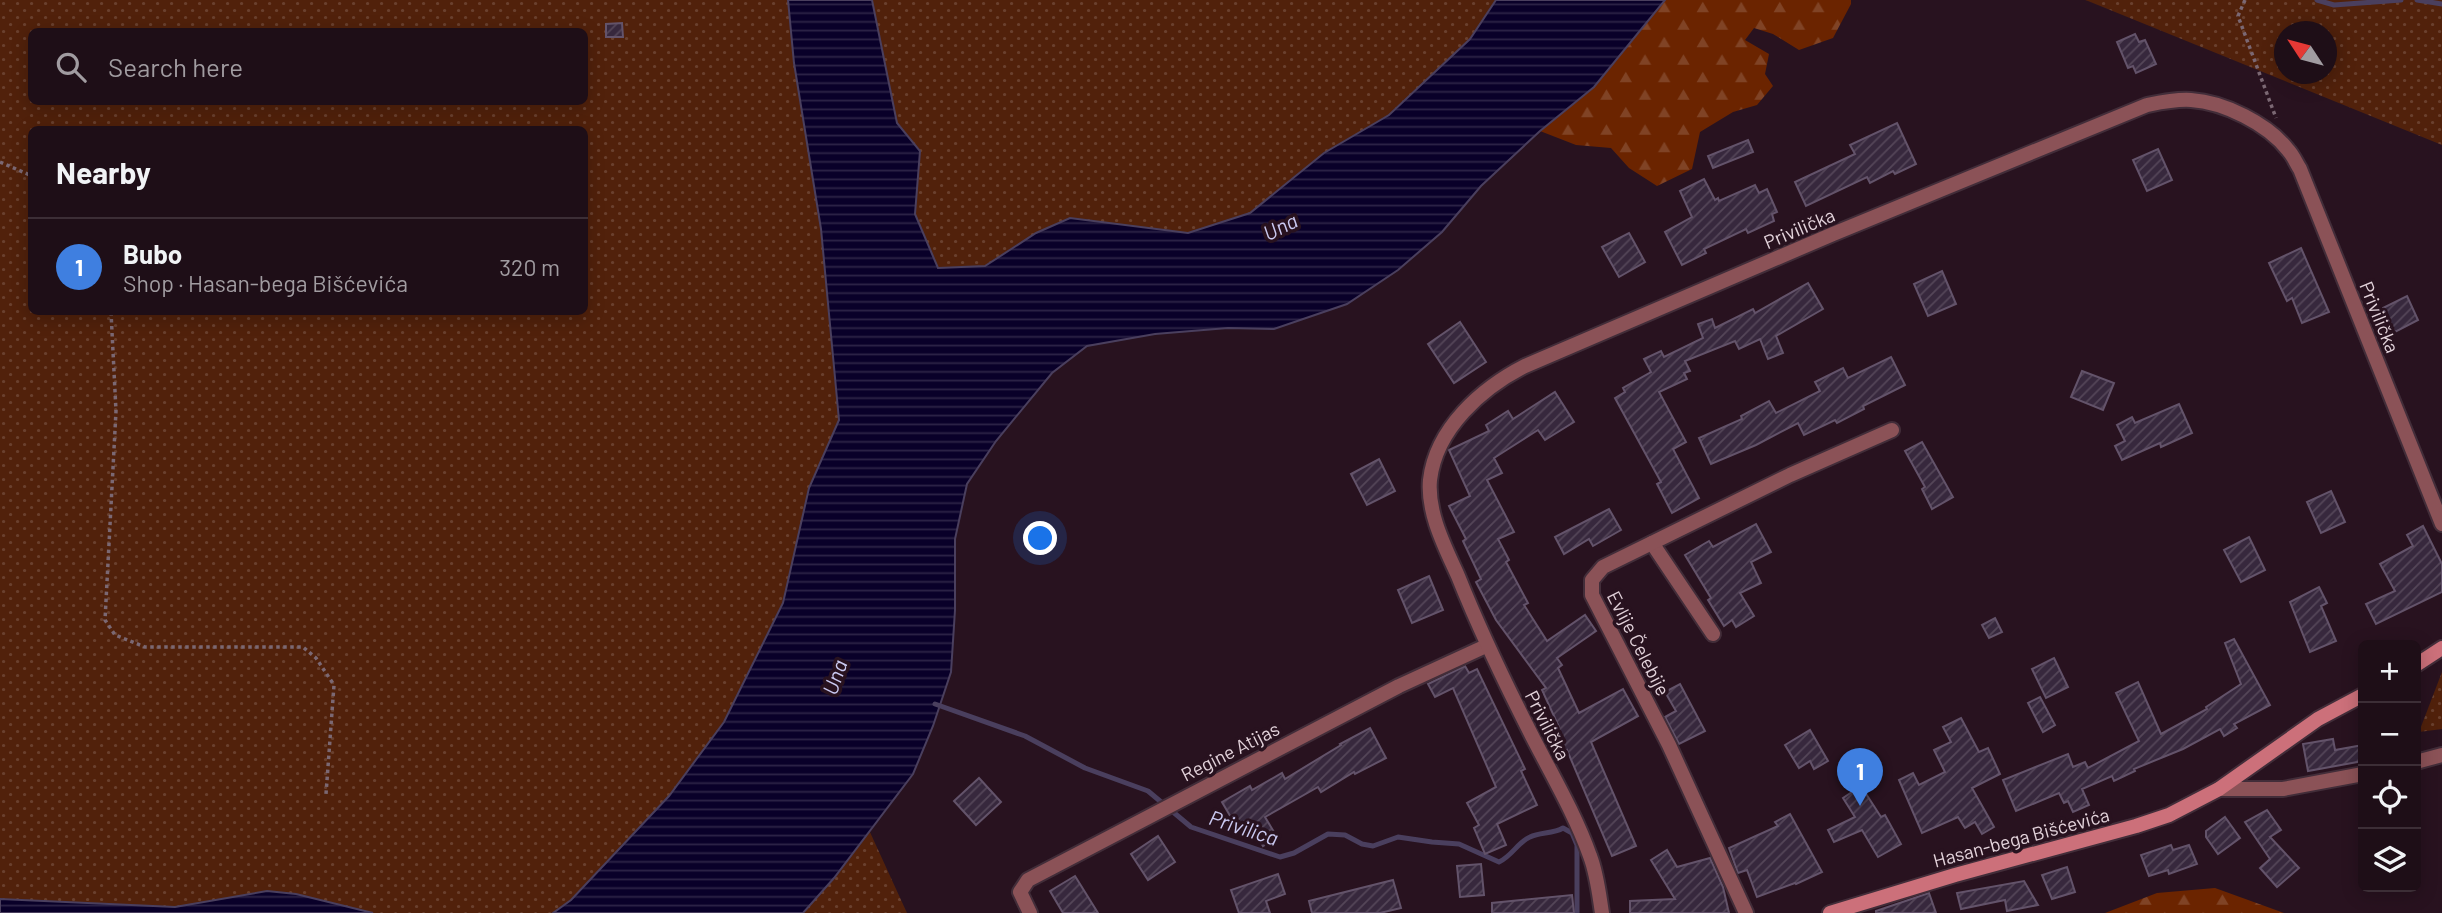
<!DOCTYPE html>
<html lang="en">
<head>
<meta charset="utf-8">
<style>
	body { margin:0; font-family:Barlow,sans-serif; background:#261720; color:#f1f3f6 }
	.controls { position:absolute; right:21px; bottom:21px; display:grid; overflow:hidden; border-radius:10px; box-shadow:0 4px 18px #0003 }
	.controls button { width:63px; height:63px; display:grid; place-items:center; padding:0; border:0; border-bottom:2px solid #3c2e36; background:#1e0e17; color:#f1f3f6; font:35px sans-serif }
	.compass { position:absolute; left:2274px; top:21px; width:63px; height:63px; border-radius:50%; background:#1e0e17; box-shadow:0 4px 18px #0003; rotate:306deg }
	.you { position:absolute; left:1041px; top:539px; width:24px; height:24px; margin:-18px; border:5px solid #fff; border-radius:50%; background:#1a73e8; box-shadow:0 0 0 10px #1a73e833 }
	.badge { display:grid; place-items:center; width:46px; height:46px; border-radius:50%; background:#51ccd1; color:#fff; font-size:23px; font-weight:700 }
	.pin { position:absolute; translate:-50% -58px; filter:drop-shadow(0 2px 4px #0008) }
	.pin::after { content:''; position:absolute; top:37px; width:24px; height:21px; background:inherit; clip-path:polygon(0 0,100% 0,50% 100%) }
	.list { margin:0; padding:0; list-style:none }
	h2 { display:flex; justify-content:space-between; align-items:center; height:91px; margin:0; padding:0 28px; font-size:30px }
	h2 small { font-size:23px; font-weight:400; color:#a19ca1 }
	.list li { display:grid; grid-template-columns:46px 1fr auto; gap:21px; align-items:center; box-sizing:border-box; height:98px; padding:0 28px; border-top:2px solid #3c2e36 }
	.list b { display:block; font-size:26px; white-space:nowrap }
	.list p { margin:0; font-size:23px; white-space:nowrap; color:#a19ca1 }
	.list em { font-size:23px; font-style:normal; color:#a19ca1 }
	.icon { flex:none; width:38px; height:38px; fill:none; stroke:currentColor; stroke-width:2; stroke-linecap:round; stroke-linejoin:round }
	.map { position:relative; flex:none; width:2442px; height:913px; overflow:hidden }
	.search { position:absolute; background:#1e0e17; box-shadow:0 4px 18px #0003; left:28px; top:28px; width:560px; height:77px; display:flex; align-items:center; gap:18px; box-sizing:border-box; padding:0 24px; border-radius:10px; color:#a19ca1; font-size:26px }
	.panel { position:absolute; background:#1e0e17; box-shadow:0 4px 18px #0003; left:28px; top:126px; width:560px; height:189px; border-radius:10px }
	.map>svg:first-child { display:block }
</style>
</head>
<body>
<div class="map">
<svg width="2442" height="913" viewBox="0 0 2442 913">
	<defs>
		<pattern id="grass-dots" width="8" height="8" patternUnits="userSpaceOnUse" patternTransform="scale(1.75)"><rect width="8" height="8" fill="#51210b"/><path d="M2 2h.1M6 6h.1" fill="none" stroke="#6a402e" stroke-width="1.8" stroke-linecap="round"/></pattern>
		<pattern id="forest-firs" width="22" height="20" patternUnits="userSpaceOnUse" patternTransform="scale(1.75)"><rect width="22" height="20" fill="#6b2400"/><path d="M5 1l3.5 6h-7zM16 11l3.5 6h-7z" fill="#804325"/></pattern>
		<pattern id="water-rules" width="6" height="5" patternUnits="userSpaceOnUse" patternTransform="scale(1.75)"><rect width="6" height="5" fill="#090029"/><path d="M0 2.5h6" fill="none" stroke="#2d2447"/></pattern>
		<pattern id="building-hatch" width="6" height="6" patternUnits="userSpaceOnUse" patternTransform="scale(1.75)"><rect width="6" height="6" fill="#37283d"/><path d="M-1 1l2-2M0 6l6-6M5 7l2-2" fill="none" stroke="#544658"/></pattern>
	</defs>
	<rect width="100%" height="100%" fill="#28121f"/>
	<g fill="url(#grass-dots)" fill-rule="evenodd">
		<path d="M 0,0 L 788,0 L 794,63 L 821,229 L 839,420 L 783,603 L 724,722 L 669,796 L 571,900 L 553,913 L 373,913 L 296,894 L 267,891 L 175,907 L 0,899 ZM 32,32 L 584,32 L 584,102 L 32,102 ZM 32,130 L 584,130 L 584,312 L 32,312 Z"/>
		<polygon points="872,0 1496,0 1470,39 1389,115 1324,153 1250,213 1189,233 1070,218 1036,233 985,266 938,268 915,214 920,151 897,123"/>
		<path d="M 2085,0 L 2442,0 L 2442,145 L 2088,1 ZM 2284,32 L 2326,32 L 2326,74 L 2284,74 Z"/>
		<polygon points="2442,672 2442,729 2419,732"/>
		<polygon points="869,830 907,913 803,913 834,878"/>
	</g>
	<g fill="url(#forest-firs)">
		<polygon points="1665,0 1851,0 1851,4 1833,38 1799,50 1773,34 1754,28 1745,40 1769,54 1765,74 1773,86 1757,105 1733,112 1700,132 1692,169 1657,186 1629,168 1611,148 1576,145 1540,131 1594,87"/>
		<polygon points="2215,888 2284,913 2105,913 2157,893"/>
	</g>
	<g fill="url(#water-rules)" stroke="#4a3f5e" stroke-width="2">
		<polygon points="788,0 872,0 897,123 920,151 915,214 938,268 985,266 1036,233 1070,218 1188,233 1250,213 1324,153 1389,115 1470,39 1496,0 1665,0 1594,87 1540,131 1481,186 1442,232 1398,270 1347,304 1274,329 1228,328 1155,334 1087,346 1052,373 996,441 967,484 955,539 955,610 951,672 933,726 913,774 834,878 803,913 553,913 571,900 669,796 724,722 783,603 809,488 839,420 821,229 794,63"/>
		<polygon points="267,891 296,894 373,913 0,913 0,899 175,907"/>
	</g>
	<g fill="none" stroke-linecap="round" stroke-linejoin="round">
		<g stroke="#4a3f5e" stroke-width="5">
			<polyline points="2317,0 2334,5 2401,0"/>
			<polyline points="2417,0 2442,4"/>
			<path d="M 935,704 L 1025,736 L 1085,768 L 1148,791 L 1191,827 L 1280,857 L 1294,853 L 1328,834 L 1345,835 L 1362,844 L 1373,846 L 1398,837 L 1432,842 L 1459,844 L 1499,862 C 1512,856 1518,842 1530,837 C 1540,832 1553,834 1563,828 L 1572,833 L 1577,845 L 1577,913"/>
		</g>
	</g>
	<g fill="url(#building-hatch)" stroke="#63536a" stroke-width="2">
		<polygon points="622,23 623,37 606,37 606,24"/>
		<polygon points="2135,34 2139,42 2145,40 2156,64 2136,73 2133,66 2128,68 2117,42"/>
		<polygon points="1897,123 1916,164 1895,174 1893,171 1870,183 1867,177 1806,206 1795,182 1855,154 1850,145"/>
		<polygon points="1748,140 1753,152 1713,168 1708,156"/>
		<polygon points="2158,149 2172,180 2147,191 2133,160"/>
		<polygon points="1704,179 1715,200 1718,198 1719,201 1755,185 1759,193 1767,189 1777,212 1772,214 1774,221 1748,233 1746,229 1704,249 1706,253 1682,265 1665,232 1692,217 1680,191"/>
		<polygon points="1629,233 1645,262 1619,277 1602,247"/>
		<polygon points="2301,248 2329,312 2302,323 2292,298 2287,301 2269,263"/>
		<polygon points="1942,271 1956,304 1928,316 1914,284"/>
		<polygon points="1808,283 1823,309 1776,336 1783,353 1768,359 1760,339 1739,349 1735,341 1685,361 1690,371 1684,373 1687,379 1659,392 1686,442 1673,449 1699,498 1672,513 1657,484 1661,482 1615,398 1625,392 1623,388 1651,372 1644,359 1661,351 1664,357 1703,338 1698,324 1712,319 1715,328 1753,309 1755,313"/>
		<polygon points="2407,296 2418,320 2395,332 2383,308"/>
		<polygon points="1460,322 1486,362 1454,383 1428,344"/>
		<polygon points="1891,357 1905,385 1863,406 1864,409 1837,423 1835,420 1804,435 1798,423 1756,445 1711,464 1699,438 1742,419 1741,416 1769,401 1776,413 1820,391 1815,382 1843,368 1848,378"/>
		<polygon points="2082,371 2114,383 2103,410 2071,397"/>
		<polygon points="1555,392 1574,422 1545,440 1538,430 1494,458 1502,473 1487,480 1514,532 1498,539 1509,560 1506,562 1528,603 1524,605 1547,641 1585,615 1596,631 1557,658 1562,665 1558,668 1579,713 1623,689 1638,716 1591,742 1636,846 1612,856 1567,750 1565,752 1554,729 1559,727 1542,690 1546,688 1496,620 1476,582 1481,579 1463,541 1466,539 1449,506 1470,496 1449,450 1489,431 1486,425 1508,411 1513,419"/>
		<polygon points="2179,404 2192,433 2161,447 2160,443 2122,460 2115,446 2125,441 2117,425 2132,417 2135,423"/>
		<polygon points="1922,442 1953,497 1932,509 1922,489 1925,487 1905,451"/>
		<polygon points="1379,459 1395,491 1367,505 1351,474"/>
		<polygon points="2331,491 2345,522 2321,533 2307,502"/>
		<polygon points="1609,509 1621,530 1593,546 1589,539 1564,554 1555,537"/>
		<polygon points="1756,524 1771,552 1751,562 1761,583 1740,593 1754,616 1736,627 1732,620 1724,626 1708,600 1711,598 1685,555 1709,541 1713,547"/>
		<polygon points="2423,526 2442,564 2442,592 2376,624 2366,604 2395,591 2380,564 2413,546 2407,535"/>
		<polygon points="2249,537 2265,570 2241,582 2224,550"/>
		<polygon points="1429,576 1443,610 1412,623 1398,590"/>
		<polygon points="2319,587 2327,603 2321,606 2336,641 2310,652 2290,602"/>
		<polygon points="1995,618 2002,632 1989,638 1982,625"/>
		<polygon points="2234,639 2270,705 2234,724 2237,728 2224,736 2220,729 2183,749 2134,769 2135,771 2114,781 2112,776 2082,789 2089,805 2073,812 2068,801 2064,803 2059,793 2016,811 2003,780 2068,754 2073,767 2085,762 2088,768 2139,741 2116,693 2138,682 2161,734 2207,709 2206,707 2241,684 2225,643"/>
		<polygon points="2054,658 2068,687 2046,698 2032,669"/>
		<polygon points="1465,666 1469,673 1477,669 1525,769 1521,771 1537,805 1497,824 1506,845 1485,854 1474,828 1479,825 1467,803 1496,787 1453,688 1435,697 1428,684"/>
		<polygon points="1680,684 1705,731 1679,744 1665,717 1676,711 1665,692"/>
		<polygon points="2040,697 2055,725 2043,732 2028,703"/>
		<polygon points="1961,718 1979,752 1988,748 2000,774 1972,788 1994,827 1982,834 1975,822 1965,828 1958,817 1922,833 1899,780 1913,773 1919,785 1945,772 1934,750 1951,742 1943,727"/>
		<polygon points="1370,728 1386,758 1355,774 1354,772 1321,792 1318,787 1265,817 1277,837 1263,846 1247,820 1236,826 1222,802 1250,786 1252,790 1282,773 1285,779 1341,745 1340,744"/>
		<polygon points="1810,730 1828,761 1814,769 1810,761 1799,768 1785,745"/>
		<polygon points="2333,739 2335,750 2363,745 2363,761 2308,771 2303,744"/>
		<polygon points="979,778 1001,802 976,825 954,801"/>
		<polygon points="1861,786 1881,817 1885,815 1901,844 1878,857 1862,830 1834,842 1828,830 1855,817 1843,798"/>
		<polygon points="2267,810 2281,830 2270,837 2299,868 2277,887 2260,868 2270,859 2245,822"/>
		<polygon points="1790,814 1822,872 1796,884 1795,883 1757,897 1747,870 1738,873 1729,848 1778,826 1775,822"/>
		<polygon points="2225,817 2240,838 2218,854 2206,837 2206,831"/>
		<polygon points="1158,836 1175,862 1148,880 1131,854"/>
		<polygon points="2171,845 2173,850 2189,845 2197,864 2169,874 2168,870 2149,876 2141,855"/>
		<polygon points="1667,850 1677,867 1710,858 1723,887 1729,913 1630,913 1630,901 1675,899 1651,860"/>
		<polygon points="1481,864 1484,895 1460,897 1457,866"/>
		<polygon points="2067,867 2075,892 2052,899 2042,875"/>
		<polygon points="1278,874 1285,894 1266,901 1270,913 1239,913 1231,890"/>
		<polygon points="1075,876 1098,913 1063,913 1050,891"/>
		<polygon points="1393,880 1401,908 1380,913 1312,913 1309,901"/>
		<polygon points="2024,881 2038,905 2007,911 2005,900 1961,909 1957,893"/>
		<polygon points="1929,893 1936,913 1876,913 1876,911"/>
		<polygon points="1572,895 1574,913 1492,913 1492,903"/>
	</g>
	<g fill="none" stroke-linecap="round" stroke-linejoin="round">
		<defs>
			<g id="street">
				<polyline points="1652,543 1713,634"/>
				<polyline points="2416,762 2442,755"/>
				<polyline points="2219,789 2283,789 2363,774"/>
				<polyline points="1030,913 1020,892 1028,880 1399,686 1486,646"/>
				<path d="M 1602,913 C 1599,894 1597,874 1590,856 C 1575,814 1552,775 1532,736 C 1505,683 1480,631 1458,576 C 1445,547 1427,513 1430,480 C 1436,428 1482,388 1525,366 L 1833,234 L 2147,105 C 2162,102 2176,99 2191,100 C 2224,102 2268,124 2288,150 C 2293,155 2296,163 2300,169 L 2442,524"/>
				<polyline points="1746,913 1669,745 1592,595 1592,580 1603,567 1790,475 1892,430"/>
			</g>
			<g id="secondary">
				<polyline points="2416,665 2442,648"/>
				<polyline points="1830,913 1955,875 2136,826 2169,815 2219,789 2318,719 2363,695"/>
			</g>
		</defs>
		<use href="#street" stroke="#422d39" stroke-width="18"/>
		<use href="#secondary" stroke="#422d39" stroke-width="18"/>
		<g stroke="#7b6873" stroke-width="3.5" stroke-dasharray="3.5 3.5" stroke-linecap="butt">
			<polyline points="2245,0 2238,16 2276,118"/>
			<polyline points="0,162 32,176"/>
			<polyline points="111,312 116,411 105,620 115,635 145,647 303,647 316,658 334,685 326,794"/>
		</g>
		<use href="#street" stroke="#8b5257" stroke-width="14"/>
		<use href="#secondary" stroke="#cc707a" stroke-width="14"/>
	</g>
	<g text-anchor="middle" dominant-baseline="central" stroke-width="7" stroke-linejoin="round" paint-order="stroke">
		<g font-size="19" fill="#e3d3db" stroke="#28121f">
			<text transform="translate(1799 228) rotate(-23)">Privilička</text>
			<text transform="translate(2380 317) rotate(68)">Privilička</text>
			<text transform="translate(1639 643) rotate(63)">Evlije Čelebije</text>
			<text transform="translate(1548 725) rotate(63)">Privilička</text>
			<text transform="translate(1230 751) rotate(-27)">Regine Atijas</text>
			<text transform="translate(2021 837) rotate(-15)">Hasan-bega Bišćevića</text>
		</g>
		<g font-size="21" font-style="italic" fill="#cac9f1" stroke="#28121f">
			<text transform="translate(1280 226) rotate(-26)">Una</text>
			<text transform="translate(834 677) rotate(-71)">Una</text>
			<text transform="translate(1244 827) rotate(18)">Privilica</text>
		</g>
	</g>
</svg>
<div class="controls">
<button>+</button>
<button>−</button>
<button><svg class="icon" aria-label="locate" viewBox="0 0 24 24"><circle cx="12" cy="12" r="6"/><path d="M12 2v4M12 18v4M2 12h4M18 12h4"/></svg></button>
<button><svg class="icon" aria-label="layers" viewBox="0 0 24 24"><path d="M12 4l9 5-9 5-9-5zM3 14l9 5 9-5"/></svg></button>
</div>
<svg class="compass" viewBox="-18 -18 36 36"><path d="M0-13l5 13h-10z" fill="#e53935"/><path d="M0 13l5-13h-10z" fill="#a19ca1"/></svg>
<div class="you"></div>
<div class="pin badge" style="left:1860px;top:806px;background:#3f7fe0">1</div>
<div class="search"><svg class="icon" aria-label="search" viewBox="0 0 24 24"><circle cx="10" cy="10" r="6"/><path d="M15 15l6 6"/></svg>Search here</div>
<section class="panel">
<h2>Nearby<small></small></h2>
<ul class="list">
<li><span class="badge" style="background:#3f7fe0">1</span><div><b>Bubo</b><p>Shop · Hasan-bega Bišćevića</p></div><em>320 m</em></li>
</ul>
</section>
</div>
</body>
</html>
